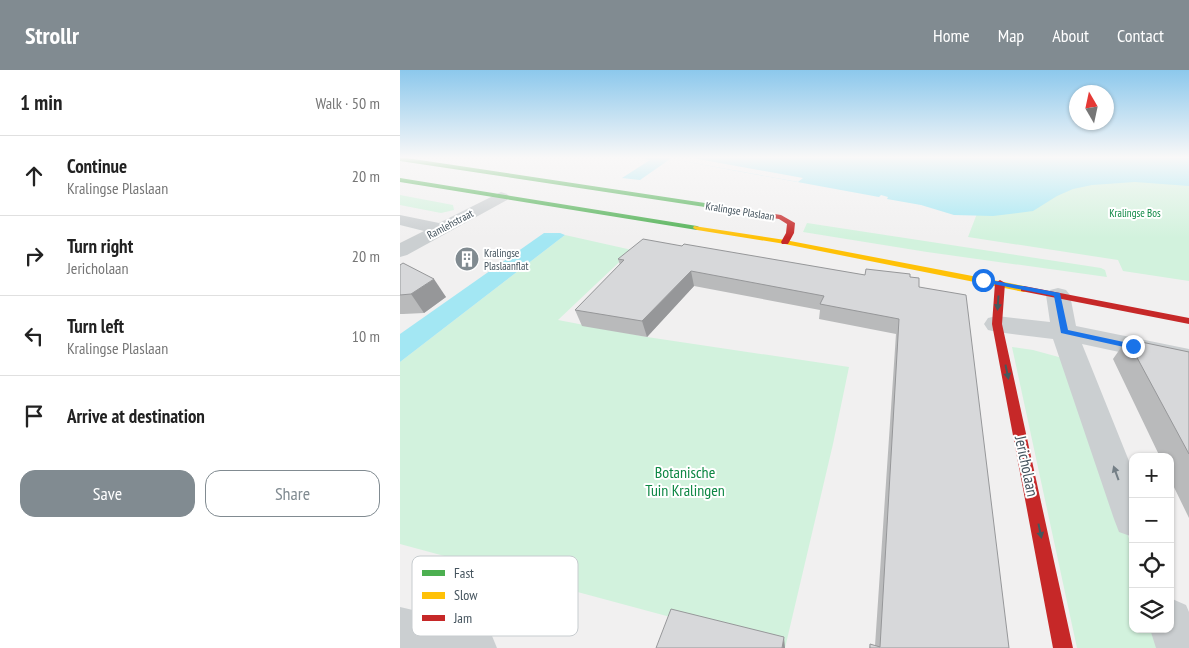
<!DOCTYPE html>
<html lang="en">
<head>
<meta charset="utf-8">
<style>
	body { margin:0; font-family:"PT Sans Narrow",sans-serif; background:#f2f2f2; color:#222 }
	.controls { position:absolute; right:15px; bottom:15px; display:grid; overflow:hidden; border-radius:10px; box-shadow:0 1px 4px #0004 }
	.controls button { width:45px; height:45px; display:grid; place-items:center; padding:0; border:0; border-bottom:1px solid #e0e0e0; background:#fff; color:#222; font:25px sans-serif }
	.compass { position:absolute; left:669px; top:15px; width:45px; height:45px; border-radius:50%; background:#fff; box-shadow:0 1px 4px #0004; rotate:351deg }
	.stop { position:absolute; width:15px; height:15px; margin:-11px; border:4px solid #1a73e8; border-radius:50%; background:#fff }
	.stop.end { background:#1a73e8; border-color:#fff; box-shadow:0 1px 5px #0008 }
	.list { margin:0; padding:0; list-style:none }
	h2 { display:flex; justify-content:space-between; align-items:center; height:65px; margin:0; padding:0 20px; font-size:21px }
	h2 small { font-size:16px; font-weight:400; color:#767676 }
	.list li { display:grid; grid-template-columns:32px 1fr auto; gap:15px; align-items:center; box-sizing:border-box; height:80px; padding:0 20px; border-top:1px solid #e0e0e0 }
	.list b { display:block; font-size:19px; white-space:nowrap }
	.list p { margin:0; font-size:16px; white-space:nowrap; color:#767676 }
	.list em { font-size:16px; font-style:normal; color:#767676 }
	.actions { display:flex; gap:10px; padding:15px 20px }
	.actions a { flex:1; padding:11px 0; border:1px solid #818b91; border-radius:15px; text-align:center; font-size:18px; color:#818b91 }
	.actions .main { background:#818b91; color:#fff }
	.icon { flex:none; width:28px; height:28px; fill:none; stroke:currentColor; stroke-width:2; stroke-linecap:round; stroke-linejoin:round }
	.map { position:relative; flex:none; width:789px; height:578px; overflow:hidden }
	header { display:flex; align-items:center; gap:30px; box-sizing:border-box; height:70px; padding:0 25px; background:#818b91; color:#fff }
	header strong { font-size:24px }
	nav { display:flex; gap:28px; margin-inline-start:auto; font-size:18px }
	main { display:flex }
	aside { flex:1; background:#fff }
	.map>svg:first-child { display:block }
</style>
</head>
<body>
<header>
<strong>Strollr</strong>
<nav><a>Home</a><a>Map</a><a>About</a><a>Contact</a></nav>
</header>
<main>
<aside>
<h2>1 min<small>Walk · 50 m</small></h2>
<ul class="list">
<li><svg class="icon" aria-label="ahead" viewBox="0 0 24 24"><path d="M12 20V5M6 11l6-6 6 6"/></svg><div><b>Continue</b><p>Kralingse Plaslaan</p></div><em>20 m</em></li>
<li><svg class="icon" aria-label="right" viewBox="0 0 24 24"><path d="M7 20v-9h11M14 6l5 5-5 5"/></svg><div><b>Turn right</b><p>Jericholaan</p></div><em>20 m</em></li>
<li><svg class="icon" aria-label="left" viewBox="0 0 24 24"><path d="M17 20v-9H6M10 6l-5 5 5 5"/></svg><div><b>Turn left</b><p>Kralingse Plaslaan</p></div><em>10 m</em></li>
<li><svg class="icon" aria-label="arrive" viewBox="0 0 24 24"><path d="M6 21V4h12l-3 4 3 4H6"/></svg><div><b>Arrive at destination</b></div></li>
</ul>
<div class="actions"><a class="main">Save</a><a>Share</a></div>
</aside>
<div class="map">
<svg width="789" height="578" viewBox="0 0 789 578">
	<rect width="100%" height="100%" fill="#f1f0f0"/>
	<g fill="#d2f2dd">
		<polygon points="596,94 789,95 789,211 723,201 718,190 568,167"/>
		<polygon points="0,125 53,135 54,140 41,143 0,135"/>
		<polygon points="407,153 701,198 705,200 707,207 527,182 403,162"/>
		<polygon points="165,165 232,180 158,250 247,267 449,297 433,374 385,578 0,474 0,292"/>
		<polygon points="612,277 633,280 666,289 733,480 733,559 760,559 767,578 677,578"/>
	</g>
	<g fill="#a3e7f3">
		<polygon points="246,87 273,87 240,110 222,108 250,90 244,89"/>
		<polygon points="280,87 789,87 789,116 735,112 692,115 673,119 657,126 633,141 593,146 554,145 521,135 487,129 488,127 481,125 479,127 277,90"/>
		<polygon points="144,163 160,163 165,165 0,292 0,264"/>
	</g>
	<polygon fill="#f1f0f0" points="280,87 287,87 403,108 398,112 277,90"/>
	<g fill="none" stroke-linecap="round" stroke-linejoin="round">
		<g fill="#cbcfd1" fill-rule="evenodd">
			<polygon points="101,122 107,124 109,127 107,130 7,185 0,187 0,173 24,161 0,155 0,145 39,153"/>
			<polygon points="658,218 666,220 670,225 676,256 789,279 789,297 682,274 733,401 733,467 719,462 714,449 653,269 597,262 588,260 584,254 588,248 597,246 650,252 646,225 650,220"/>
			<polygon points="770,528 786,535 789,542 789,578 756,578 750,559 770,559"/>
			<polygon points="0,537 73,554 90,561 97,578 0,578"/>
		</g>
		<g fill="#4caf50" fill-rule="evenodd">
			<polygon points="0,87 338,138 342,140 338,142 0,91"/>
			<polygon points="0,108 297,156 301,158 297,160 0,112"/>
		</g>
		<polygon fill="#ffc107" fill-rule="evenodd" points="294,156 385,170 624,216 629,219 624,222 385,174 297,160 293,158"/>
		<g fill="#c62828" fill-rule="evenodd">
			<polygon points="335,138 381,145 395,153 394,163 388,174 382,174 381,172 386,163 387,154 379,149 335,142"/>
			<polygon points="600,210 605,213 602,254 673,578 653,578 592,254 595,213"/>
			<polygon points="624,216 789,248 789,254 621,221 621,217"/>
		</g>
	</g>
	<g fill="#b9babb">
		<polygon points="282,176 465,205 510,207 519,217 609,578 469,578 470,574 475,576 496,264 419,249 420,240 294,216 247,267 182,256 175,240 220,195 218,189"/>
		<polygon points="0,195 46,227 24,243 3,244 0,244"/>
		<polygon points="727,269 789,282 789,448 770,409 770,387 760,387 713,289"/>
	</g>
	<g fill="#969799">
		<polygon points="291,201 294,216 247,267 242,251"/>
		<polygon points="34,209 46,227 24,243 11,224"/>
		<polygon points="384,567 385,578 382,578"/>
	</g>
	<g fill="#d7d8da" stroke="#969799">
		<polygon points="243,169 282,176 284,174 465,205 466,199 510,204 510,207 519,208 519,217 566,225 609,578 470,578 470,574 480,577 499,249 420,234 424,226 291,201 242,251 175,240 224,190 218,189"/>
		<polygon points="3,193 34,209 11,224 0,225 0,195"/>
		<polygon points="727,269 789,282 789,384"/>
		<polygon points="271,539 384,567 382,578 256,578"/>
	</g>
	<defs><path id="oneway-solid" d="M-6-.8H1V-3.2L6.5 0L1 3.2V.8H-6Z" transform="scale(1.25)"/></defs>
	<g fill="#45595d">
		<use href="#oneway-solid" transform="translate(598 233) rotate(94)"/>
		<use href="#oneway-solid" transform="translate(607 302) rotate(78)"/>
		<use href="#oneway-solid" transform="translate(640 461) rotate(78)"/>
	</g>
	<use fill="#747f86" href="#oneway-solid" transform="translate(716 403) rotate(-110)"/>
	<linearGradient id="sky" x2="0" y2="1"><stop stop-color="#8cc8ec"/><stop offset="0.52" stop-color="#f9f8f8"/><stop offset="1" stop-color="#f9f8f8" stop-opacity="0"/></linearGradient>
	<rect width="789" height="168" fill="url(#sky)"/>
	<polygon fill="#1a73e8" points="580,208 660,223 668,260 733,274 737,276 733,279 661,263 654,226 583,212 579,210"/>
	<defs>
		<symbol id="building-disc" viewBox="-11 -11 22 22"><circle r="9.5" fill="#818b91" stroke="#fff"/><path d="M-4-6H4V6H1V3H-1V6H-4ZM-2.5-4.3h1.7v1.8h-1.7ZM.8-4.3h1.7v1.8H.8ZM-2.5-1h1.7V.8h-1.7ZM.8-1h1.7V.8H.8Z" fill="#fff"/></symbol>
	</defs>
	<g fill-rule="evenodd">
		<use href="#building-disc" x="53" y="175" width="28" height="28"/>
	</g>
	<g text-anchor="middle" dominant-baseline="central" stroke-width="4" stroke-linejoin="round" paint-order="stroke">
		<g font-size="11" fill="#45545e" stroke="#fff">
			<text transform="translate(340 141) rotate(9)">Kralingse Plaslaan</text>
			<text transform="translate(50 154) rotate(-28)">Ramlehstraat</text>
		</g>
		<g font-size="11" fill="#0e8744" stroke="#fff">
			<text x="735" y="143">Kralingse Bos</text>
		</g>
		<g font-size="11" fill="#45545e" stroke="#fff" text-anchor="start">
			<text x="84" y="183">Kralingse<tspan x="84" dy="13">Plaslaanflat</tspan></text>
		</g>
		<g font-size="16" fill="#45545e" stroke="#fff">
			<text transform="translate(627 396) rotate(78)">Jericholaan</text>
		</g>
		<g font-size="16" fill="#0e8744" stroke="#fff">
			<text x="285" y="402">Botanische<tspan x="285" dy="18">Tuin Kralingen</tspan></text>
		</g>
	</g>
	<rect x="12" y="486" width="166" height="80" rx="8" fill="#fff" stroke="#c7cccf" stroke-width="1"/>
	<rect x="22" y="500" width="23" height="6" fill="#4caf50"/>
	<rect x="22" y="522" width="23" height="7" fill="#ffc107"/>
	<rect x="22" y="545" width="23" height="6" fill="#c62828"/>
	<g font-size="14" fill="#45545e">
		<text x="54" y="508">Fast</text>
		<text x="54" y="530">Slow</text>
		<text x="54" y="553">Jam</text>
	</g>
</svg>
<div class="controls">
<button>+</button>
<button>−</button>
<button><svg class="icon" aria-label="locate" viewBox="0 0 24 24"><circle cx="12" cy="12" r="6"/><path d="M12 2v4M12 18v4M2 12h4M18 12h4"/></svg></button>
<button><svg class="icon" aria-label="layers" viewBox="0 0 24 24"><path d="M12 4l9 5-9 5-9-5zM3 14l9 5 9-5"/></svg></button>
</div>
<svg class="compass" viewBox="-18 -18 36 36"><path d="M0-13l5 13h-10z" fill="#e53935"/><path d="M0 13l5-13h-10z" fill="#767676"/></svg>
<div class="stop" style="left:583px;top:210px"></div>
<div class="stop end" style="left:733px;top:276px"></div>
</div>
</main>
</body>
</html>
